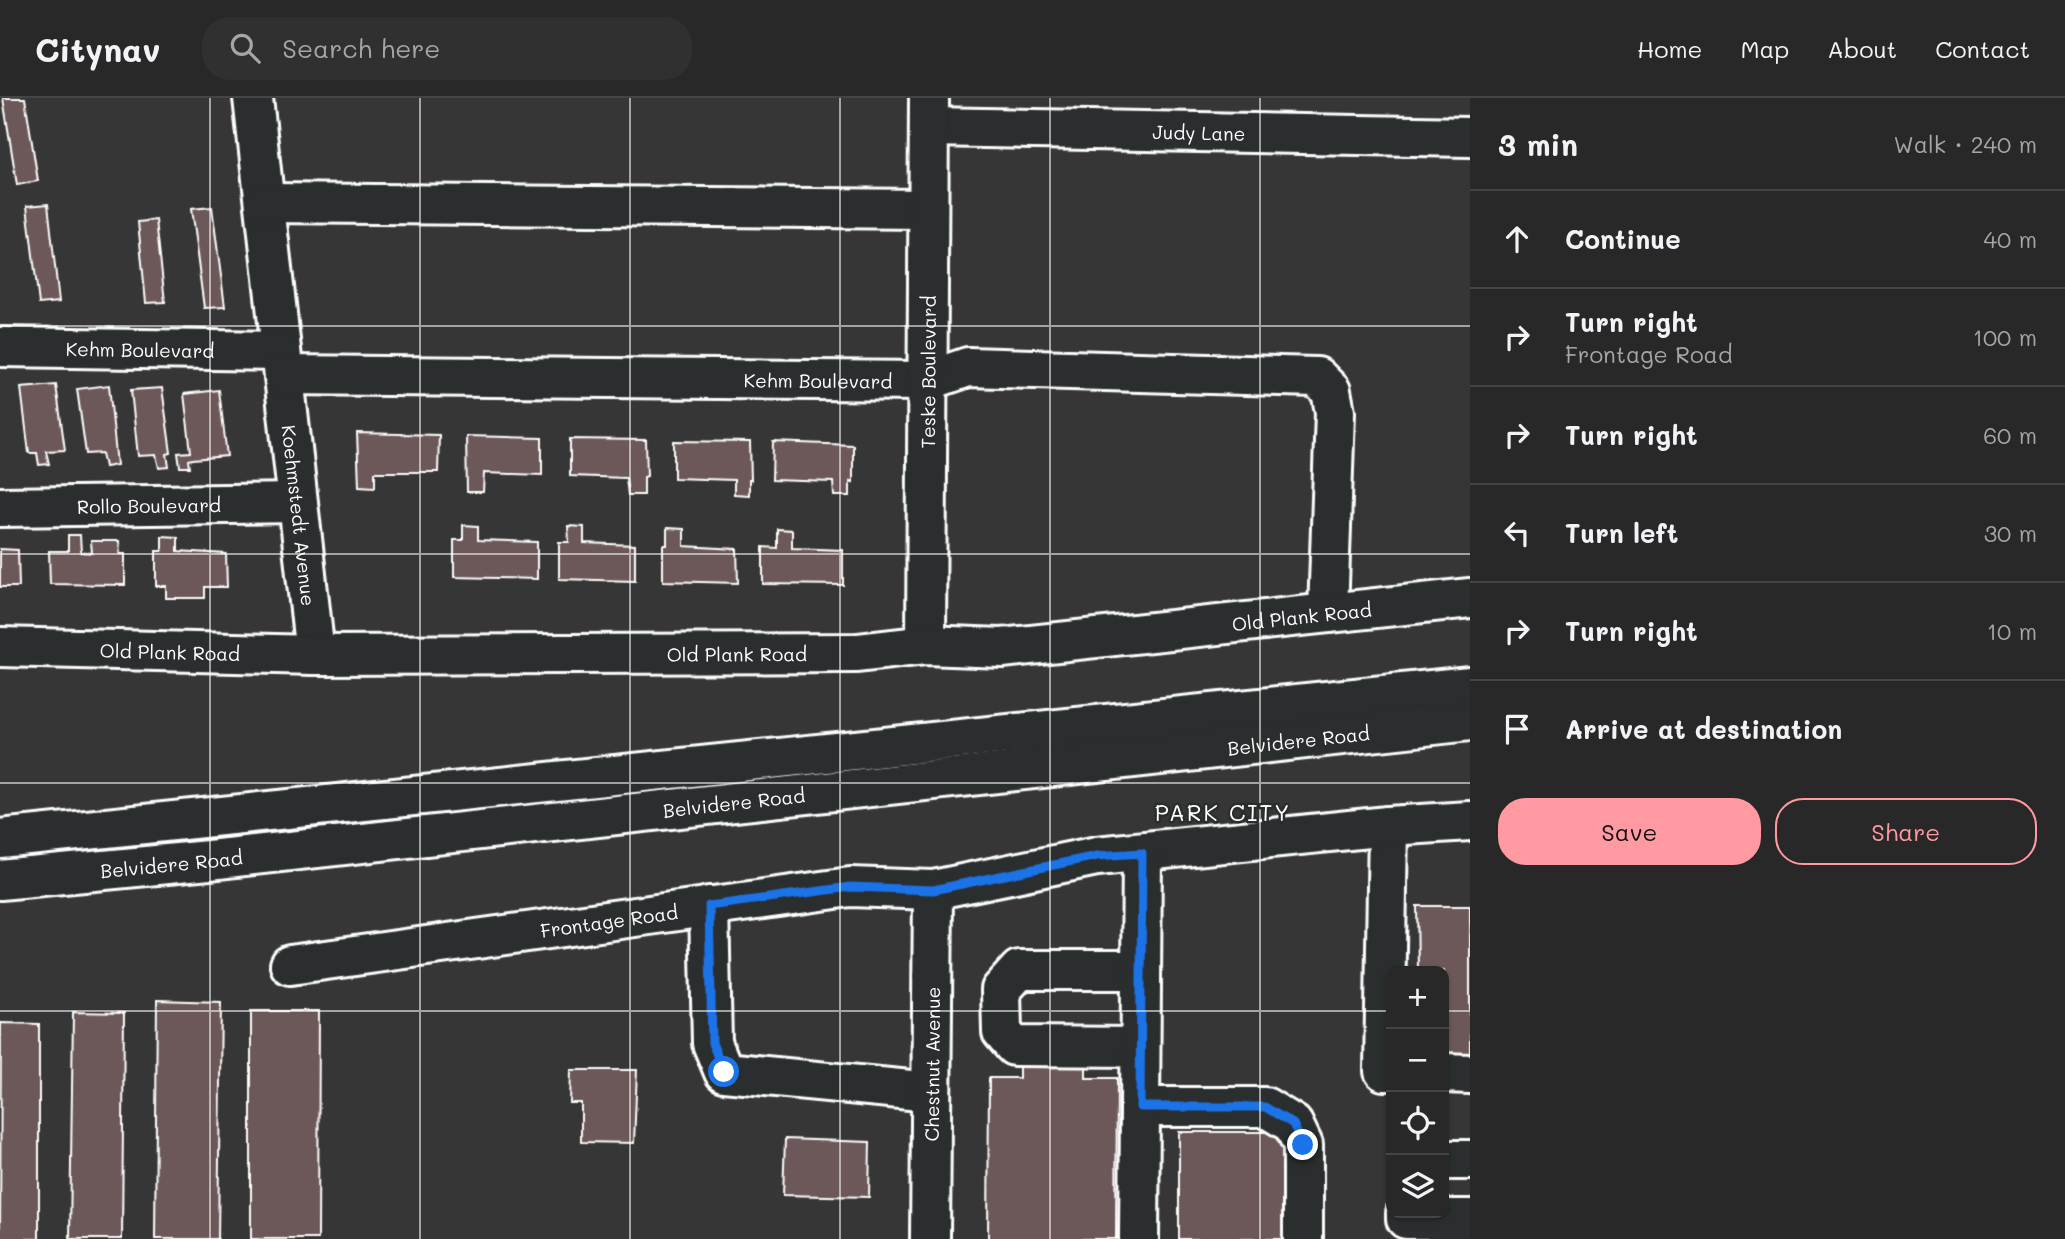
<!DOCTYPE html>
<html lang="en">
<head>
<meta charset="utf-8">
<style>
	body { margin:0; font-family:Mali,sans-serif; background:#313031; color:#f1f3f6 }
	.controls { position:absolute; right:21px; bottom:21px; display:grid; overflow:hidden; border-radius:14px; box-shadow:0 2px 5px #0004 }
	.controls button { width:63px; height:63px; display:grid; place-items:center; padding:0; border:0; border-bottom:2px solid #454446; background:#292829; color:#f1f3f6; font:35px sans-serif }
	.stop { position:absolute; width:21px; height:21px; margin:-16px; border:5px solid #1a73e8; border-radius:50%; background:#fff }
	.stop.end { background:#1a73e8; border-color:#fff; box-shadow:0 2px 7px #0008 }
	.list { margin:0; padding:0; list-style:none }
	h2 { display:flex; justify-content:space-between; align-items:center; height:91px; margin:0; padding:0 28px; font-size:30px }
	h2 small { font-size:23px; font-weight:400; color:#a5a6a8 }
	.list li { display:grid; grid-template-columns:46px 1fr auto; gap:21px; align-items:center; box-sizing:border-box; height:98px; padding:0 28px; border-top:2px solid #454446 }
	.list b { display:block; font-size:26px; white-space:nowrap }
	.list p { margin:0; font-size:23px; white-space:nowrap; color:#a5a6a8 }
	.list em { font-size:23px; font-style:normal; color:#a5a6a8 }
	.actions { display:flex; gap:14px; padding:21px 28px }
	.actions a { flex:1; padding:16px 0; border:2px solid #ff9aa2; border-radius:28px; text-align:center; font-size:24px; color:#ff9aa2 }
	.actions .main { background:#ff9aa2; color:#111 }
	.icon { flex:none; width:38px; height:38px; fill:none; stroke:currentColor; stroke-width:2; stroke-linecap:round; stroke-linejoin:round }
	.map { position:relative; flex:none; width:1470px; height:1141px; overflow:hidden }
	header { display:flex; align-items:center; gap:42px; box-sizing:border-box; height:98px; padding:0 35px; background:#292829; border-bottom:2px solid #454446 }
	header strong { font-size:33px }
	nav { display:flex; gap:38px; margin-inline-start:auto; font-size:24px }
	.search { width:490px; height:63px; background:#313031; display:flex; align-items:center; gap:18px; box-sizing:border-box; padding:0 24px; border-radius:28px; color:#a5a6a8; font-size:26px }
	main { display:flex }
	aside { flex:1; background:#292829 }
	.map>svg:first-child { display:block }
</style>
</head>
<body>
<header>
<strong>Citynav</strong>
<div class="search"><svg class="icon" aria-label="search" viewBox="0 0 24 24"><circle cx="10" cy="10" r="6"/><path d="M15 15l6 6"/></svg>Search here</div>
<nav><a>Home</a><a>Map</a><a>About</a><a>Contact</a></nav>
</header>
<main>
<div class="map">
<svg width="1470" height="1141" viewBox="0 0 1470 1141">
	<rect width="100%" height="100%" fill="#373637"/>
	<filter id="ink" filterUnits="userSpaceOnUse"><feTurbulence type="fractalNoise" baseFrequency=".0143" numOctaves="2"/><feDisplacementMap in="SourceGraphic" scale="14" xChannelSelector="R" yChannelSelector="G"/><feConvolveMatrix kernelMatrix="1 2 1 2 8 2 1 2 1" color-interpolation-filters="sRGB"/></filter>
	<g filter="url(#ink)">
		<g fill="#6c5959" stroke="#fff" stroke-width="2">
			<polygon points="3,0 25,0 38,83 17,87"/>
			<polygon points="48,106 59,204 39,206 27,108"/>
			<polygon points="212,109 225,209 204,210 191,111"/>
			<polygon points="156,122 165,204 146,205 138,124"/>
			<polygon points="56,287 65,352 46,353 49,366 39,367 37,355 29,355 21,290"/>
			<polygon points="109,287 117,367 105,369 102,355 86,356 77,291"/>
			<polygon points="162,290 171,355 167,356 169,369 159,370 156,357 138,358 131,292"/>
			<polygon points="219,292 227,358 193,361 189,362 190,369 180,369 178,355 191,354 184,296"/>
			<polygon points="357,335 439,337 438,374 375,374 375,389 359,388"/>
			<polygon points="466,338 542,340 542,377 484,375 483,394 467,394"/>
			<polygon points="570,341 646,342 647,378 644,379 644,397 628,397 626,380 570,378"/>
			<polygon points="674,343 750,344 751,382 749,382 749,397 734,396 734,382 674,380"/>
			<polygon points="773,344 853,347 853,384 850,383 850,398 834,398 833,384 772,382"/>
			<polygon points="463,427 478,428 478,442 537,444 537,481 454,479 454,442 463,442"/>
			<polygon points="568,428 584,429 584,445 635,447 635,483 559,481 559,444 569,444"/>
			<polygon points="667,430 684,431 684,448 737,451 738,485 663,483 663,447 667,447"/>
			<polygon points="777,431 792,432 792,450 843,452 843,487 763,486 763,449 777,450"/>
			<polygon points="68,437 80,437 81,454 92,455 91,443 119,443 120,456 125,456 125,487 50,486 49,453 68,453"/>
			<polygon points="162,438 178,439 178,453 226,456 227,489 205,489 205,500 166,500 166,488 156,488 156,453 162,453"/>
			<polygon points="0,451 18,452 19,489 0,489"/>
			<polygon points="1417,808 1470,808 1470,960 1444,961 1444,873 1418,873"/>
			<polygon points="157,902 221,904 218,1141 155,1141"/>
			<polygon points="251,913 319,913 318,1141 251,1141"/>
			<polygon points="73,914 124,915 122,1141 70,1141"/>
			<polygon points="1,925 39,926 39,1141 0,1141"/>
			<polygon points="1019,964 1086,964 1086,980 1117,980 1116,1141 988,1141 989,980 1019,980"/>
			<polygon points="571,972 637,972 634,1045 581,1044 581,1005 570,1005"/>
			<rect x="1179" y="1034" width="105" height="107"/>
			<polygon points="785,1041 870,1044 869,1099 783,1097"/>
		</g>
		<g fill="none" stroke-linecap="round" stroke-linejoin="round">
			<defs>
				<g id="minor">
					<path id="s1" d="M 253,0 L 315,557"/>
					<path id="s2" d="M 929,29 L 1470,39"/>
					<polyline points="265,105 928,111"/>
					<path id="s3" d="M 0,249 L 281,253"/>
					<path id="s4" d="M 284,277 L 927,283 L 968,269 L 1317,279 L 1331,293 L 1335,314 L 1328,515"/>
					<path id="s5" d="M 0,409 L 297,405"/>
					<path id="s6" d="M 926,547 L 929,0"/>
					<path id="s7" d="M 0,549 L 315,557 L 857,555 L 926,547 L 1002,550 L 1470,500"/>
					<polyline points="1388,728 1384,973 1391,973"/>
					<polyline points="709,808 712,945 724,974 931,994"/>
					<path id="s8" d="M 290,867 L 850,789 L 933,792 L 1097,758 L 1388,728 L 1470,723"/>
					<polyline points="1140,949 1014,948 1002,934 1001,892 1019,872 1141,872"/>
					<polyline points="1444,975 1470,976"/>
					<polyline points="1140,1009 1265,1009 1293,1026 1303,1047 1303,1141"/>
					<polyline points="1444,1062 1470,1062"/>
					<polyline points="1406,1115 1406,1121 1470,1121"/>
					<path id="s9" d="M 930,1141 L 933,792"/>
					<polyline points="1139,1141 1142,755"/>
				</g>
				<g id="major">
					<polyline points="0,741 1470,588"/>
					<path id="s10" d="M 0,782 L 209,762 L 1470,623"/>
				</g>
			</defs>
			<use href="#minor" stroke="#fff" stroke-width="44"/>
			<use href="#major" stroke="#fff" stroke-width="44"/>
			<use href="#minor" stroke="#2a2d2e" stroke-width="38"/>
			<use href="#major" stroke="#2a2d2e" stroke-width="38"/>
		</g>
	</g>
	<g fill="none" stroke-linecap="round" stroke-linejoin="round" filter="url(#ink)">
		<polyline stroke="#1a73e8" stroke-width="9" points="724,974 712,945 709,808 850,789 933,792 1097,758 1142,755 1140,1009 1265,1009 1293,1026 1303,1047"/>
	</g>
	<path fill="none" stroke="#fff" stroke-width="2" stroke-opacity="0.55" d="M 210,0 L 210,1141M 420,0 L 420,1141M 630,0 L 630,1141M 840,0 L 840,1141M 1050,0 L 1050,1141M 1260,0 L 1260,1141M 0,228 L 1470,228M 0,456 L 1470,456M 0,685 L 1470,685M 0,913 L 1391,913M 1444,913 L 1470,913"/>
	<g text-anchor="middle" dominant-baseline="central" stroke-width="5" stroke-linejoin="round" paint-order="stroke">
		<g font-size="19" fill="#fff" stroke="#2a2d2e">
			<text stroke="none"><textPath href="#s2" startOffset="270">Judy Lane</textPath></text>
			<text stroke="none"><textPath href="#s3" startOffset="140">Kehm Boulevard</textPath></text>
			<text stroke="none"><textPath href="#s6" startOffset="273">Teske Boulevard</textPath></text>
			<text stroke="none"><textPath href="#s4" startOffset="534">Kehm Boulevard</textPath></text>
			<text stroke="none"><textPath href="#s5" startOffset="149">Rollo Boulevard</textPath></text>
			<text stroke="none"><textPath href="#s1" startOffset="420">Koehmstedt Avenue</textPath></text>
			<text stroke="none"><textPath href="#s7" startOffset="1304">Old Plank Road</textPath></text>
			<text stroke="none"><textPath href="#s7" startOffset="170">Old Plank Road</textPath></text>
			<text stroke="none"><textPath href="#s7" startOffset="737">Old Plank Road</textPath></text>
			<text stroke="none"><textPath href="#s10" startOffset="1306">Belvidere Road</textPath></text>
			<text stroke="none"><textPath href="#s10" startOffset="738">Belvidere Road</textPath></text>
			<text stroke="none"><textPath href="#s10" startOffset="172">Belvidere Road</textPath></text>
			<text stroke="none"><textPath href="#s8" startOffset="322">Frontage Road</textPath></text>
			<text stroke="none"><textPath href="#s9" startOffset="175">Chestnut Avenue</textPath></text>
		</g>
		<g font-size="23" letter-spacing="2" fill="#fff" stroke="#2a2d2e">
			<text x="1223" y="714">PARK CITY</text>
		</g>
	</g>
</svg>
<div class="controls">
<button>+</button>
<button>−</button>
<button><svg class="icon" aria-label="locate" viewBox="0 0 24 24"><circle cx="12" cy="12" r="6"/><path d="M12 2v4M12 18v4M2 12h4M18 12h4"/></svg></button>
<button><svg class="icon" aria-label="layers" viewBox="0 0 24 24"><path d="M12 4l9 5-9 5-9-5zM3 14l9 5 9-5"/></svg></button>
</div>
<div class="stop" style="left:724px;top:974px"></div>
<div class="stop end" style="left:1303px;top:1047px"></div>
</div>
<aside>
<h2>3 min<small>Walk · 240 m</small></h2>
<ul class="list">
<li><svg class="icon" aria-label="ahead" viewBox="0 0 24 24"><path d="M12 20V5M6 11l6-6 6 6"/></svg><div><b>Continue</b></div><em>40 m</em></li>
<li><svg class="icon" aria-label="right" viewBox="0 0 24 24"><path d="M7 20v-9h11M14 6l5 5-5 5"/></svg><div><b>Turn right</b><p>Frontage Road</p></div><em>100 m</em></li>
<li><svg class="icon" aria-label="right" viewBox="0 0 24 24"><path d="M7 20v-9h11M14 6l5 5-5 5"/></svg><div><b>Turn right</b></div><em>60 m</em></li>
<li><svg class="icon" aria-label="left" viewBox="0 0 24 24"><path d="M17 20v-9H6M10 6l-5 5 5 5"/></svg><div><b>Turn left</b></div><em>30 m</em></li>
<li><svg class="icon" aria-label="right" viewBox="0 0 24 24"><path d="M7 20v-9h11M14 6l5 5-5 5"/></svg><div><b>Turn right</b></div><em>10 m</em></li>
<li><svg class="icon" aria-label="arrive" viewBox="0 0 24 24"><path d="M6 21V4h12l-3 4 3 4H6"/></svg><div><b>Arrive at destination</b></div></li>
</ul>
<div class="actions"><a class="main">Save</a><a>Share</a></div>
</aside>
</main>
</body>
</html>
